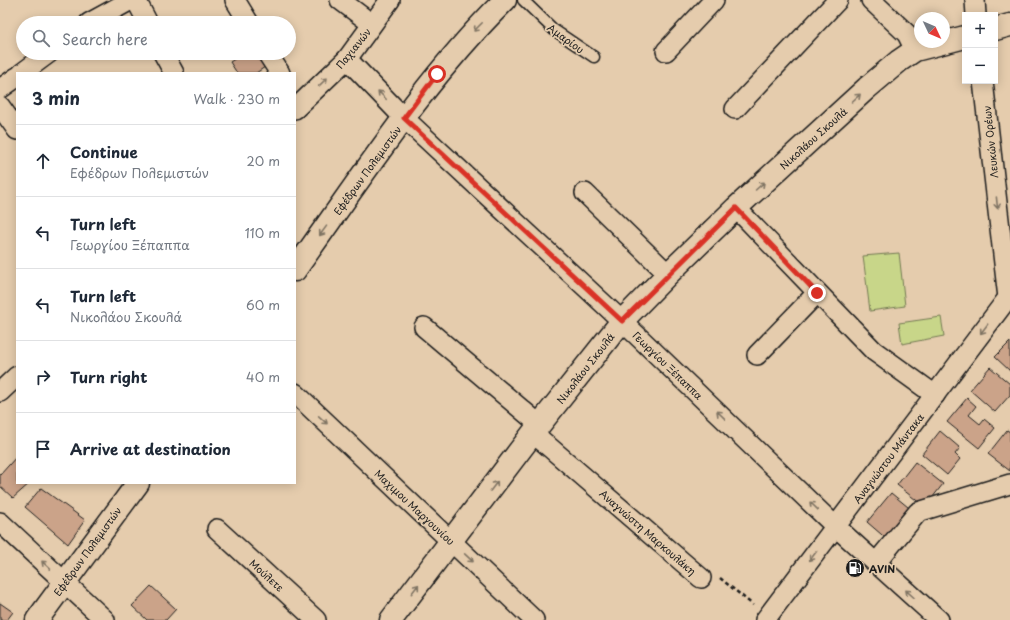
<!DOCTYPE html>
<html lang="en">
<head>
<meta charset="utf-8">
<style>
	body { margin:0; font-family:"Playpen Sans",sans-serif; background:#f2f2f3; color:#1f2937 }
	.controls { position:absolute; right:12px; top:12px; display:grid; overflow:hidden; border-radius:0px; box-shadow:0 2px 10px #0003 }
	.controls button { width:36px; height:36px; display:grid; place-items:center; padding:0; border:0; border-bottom:1px solid #e0e1e3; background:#fff; color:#1f2937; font:20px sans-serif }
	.compass { position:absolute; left:914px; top:12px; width:36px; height:36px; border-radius:50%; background:#fff; box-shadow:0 2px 10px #0003; rotate:134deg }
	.stop { position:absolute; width:12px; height:12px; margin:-9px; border:3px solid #d93025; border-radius:50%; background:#fff }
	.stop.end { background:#d93025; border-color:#fff; box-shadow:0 1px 4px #0008 }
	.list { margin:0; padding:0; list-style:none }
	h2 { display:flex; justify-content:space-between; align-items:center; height:52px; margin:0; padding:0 16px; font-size:17px }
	h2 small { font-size:13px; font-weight:400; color:#747a83 }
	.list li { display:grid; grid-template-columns:26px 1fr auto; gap:12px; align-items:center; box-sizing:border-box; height:72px; padding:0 16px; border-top:1px solid #e0e1e3 }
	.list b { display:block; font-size:15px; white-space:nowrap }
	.list p { margin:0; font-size:13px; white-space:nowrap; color:#747a83 }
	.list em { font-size:13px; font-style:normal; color:#747a83 }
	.icon { flex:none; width:22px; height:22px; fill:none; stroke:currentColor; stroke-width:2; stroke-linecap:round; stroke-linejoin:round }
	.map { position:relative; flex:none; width:1010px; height:620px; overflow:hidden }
	.search { position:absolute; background:#fff; box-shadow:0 2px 10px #0003; left:16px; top:16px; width:280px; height:44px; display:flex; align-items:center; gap:10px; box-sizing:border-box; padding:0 14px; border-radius:22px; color:#747a83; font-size:15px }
	.panel { position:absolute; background:#fff; box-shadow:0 2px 10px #0003; left:16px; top:72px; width:280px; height:412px; border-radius:0px }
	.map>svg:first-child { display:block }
</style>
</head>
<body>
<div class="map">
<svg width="1010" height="620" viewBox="0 0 1010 620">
	<rect width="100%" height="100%" fill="#e5ccad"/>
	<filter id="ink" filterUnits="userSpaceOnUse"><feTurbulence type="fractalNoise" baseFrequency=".025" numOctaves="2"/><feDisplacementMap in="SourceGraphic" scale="8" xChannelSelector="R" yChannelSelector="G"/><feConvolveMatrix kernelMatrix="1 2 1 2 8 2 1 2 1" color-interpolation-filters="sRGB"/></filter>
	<g filter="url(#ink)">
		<g fill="#c8d689" stroke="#727952">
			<polygon points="899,253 905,306 870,311 863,256"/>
			<polygon points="941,317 944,336 902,344 899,323"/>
		</g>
		<g fill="#cba389" stroke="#1c1c1c">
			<polygon points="244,53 257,53 268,65 256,73 237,73 230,62"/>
			<polygon points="1010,342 1010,371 995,357"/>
			<polygon points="990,367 1010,384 1010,395 995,412 970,390"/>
			<polygon points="967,398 976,406 969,415 980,424 984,419 995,428 979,448 947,422"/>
			<polygon points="1007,430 1010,432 1010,471 988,454"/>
			<polygon points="940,431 960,448 955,454 960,459 947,475 922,454"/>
			<polygon points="17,456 17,483 30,483 13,498 0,486 0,475"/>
			<polygon points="915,462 943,484 925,507 897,485"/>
			<polygon points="41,488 85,520 68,544 25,507"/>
			<polygon points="891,493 914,512 889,541 867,522"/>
			<polygon points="151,586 176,609 166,620 147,620 132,606"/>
			<polygon points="0,603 13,612 7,620 0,620"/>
		</g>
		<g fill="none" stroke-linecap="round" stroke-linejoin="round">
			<defs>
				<polyline id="lane" points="523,0 554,30 594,57"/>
				<g id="street">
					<polyline points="136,0 148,23"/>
					<polyline points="235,0 249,23"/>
					<polyline points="340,0 372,24"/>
					<polyline points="871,0 907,34 915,50"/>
					<polyline points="975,0 976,15"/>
					<polyline points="89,23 131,0"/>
					<polyline points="666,51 714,0"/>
					<polyline points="163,53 174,73"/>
					<polyline points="267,53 280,73"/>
					<polyline points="347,59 404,118 622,321 836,527 939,620"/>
					<polyline points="22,73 49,53"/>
					<polyline points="983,81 1008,298"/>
					<polyline points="0,89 17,77"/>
					<polyline points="0,106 17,130"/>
					<polyline points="295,109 347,59 390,0"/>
					<polyline points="735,109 838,0"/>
					<polyline points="585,193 668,274"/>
					<polyline points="736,208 874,351 935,395"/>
					<polyline points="424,327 540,425"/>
					<polyline points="757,355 817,293"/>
					<polyline points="0,392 17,376"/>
					<polyline points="295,393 534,620"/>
					<polyline points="533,433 701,578"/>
					<polyline points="0,522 105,620"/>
					<polyline points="217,529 316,620"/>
					<polyline points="876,563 918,512 1010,484"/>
					<polyline points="765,620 1010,295"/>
				</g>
				<g id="secondary">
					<polyline points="995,29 1010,25"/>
					<path d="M 295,270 C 362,177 424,80 505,0"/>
					<polyline points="37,620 138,483"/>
					<polyline points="391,620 533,433 622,321 668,274 736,208 867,88 899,61 915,50 965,37"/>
				</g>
			</defs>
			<use href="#lane" stroke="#1c1c1c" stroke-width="13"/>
			<use href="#street" stroke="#1c1c1c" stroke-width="22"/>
			<use href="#secondary" stroke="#1c1c1c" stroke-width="25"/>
			<polyline stroke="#1c1c1c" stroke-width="2.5" stroke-dasharray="4 3" stroke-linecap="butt" points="720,578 753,605"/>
			<use href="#lane" stroke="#e5ccad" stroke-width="10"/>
			<use href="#street" stroke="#e5ccad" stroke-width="19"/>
			<use href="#secondary" stroke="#e5ccad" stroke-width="22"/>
		</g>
		<defs><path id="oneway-shaft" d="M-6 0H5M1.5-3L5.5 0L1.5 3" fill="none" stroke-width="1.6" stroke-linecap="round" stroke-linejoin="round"/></defs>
		<g stroke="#807464">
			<use href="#oneway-shaft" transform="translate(478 27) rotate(135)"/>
			<use href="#oneway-shaft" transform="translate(323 82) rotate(-44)"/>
			<use href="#oneway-shaft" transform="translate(382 95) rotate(-134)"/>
			<use href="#oneway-shaft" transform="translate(856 98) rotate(-42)"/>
			<use href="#oneway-shaft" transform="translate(760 186) rotate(-42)"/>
			<use href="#oneway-shaft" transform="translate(997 203) rotate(84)"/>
			<use href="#oneway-shaft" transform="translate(323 231) rotate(126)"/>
			<use href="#oneway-shaft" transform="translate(984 329) rotate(127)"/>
			<use href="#oneway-shaft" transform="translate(721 415) rotate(-136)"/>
			<use href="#oneway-shaft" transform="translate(323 420) rotate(43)"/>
			<use href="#oneway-shaft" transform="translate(494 486) rotate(-53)"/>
			<use href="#oneway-shaft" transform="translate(814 506) rotate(-136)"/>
			<use href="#oneway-shaft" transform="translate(813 556) rotate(127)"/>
			<use href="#oneway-shaft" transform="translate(469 558) rotate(43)"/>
			<use href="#oneway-shaft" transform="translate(46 565) rotate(-137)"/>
			<use href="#oneway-shaft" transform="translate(415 589) rotate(-52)"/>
			<use href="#oneway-shaft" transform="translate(910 594) rotate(-138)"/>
		</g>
	</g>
	<g fill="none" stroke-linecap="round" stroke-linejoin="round" filter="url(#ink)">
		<polyline stroke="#d93025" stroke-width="5" points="437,74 404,118 622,321 736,208 817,293"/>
	</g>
	<defs>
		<symbol id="fuel-disc" viewBox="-11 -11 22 22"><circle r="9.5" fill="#1c1c1c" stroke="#e5ccad"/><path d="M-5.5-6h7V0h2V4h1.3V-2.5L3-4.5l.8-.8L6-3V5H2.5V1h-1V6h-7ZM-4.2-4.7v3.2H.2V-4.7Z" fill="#fff"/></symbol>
	</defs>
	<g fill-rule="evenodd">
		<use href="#fuel-disc" x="844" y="557" width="22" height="22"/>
	</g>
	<g text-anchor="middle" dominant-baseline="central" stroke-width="3.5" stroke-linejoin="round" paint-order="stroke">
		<g font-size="10" fill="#1c1c1c" stroke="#e5ccad">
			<text transform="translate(566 38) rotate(36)">Αμαρίου</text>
			<text transform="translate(353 48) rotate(-51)">Παχιανών</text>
			<text transform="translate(813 138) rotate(-42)">Νικολάου Σκουλά</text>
			<text transform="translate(990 142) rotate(-96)">Λευκών Ορέων</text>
			<text transform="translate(367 170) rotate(-54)">Εφέδρων Πολεμιστών</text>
			<text transform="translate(668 365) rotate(44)">Γεωργίου Ξέπαππα</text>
			<text transform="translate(585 368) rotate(-52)">Νικολάου Σκουλά</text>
			<text transform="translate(888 458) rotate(-53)">Αναγνώστου Μάντακα</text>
			<text transform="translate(415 507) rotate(43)">Μαχιμου Mαργουνίου</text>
			<text transform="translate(648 532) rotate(41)">Αναγνώστη Μαρκουλάκη</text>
			<text transform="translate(87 551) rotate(-54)">Εφέδρων Πολεμιστών</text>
			<text transform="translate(267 575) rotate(42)">Μούλετε</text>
		</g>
		<g font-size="10" font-weight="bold" fill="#1c1c1c" stroke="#e5ccad" text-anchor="start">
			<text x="869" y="568">AVIN</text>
		</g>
	</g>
</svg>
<div class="controls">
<button>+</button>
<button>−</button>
</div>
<svg class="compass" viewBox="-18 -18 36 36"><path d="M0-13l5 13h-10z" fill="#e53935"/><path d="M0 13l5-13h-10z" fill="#747a83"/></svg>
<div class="stop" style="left:437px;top:74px"></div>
<div class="stop end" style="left:817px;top:293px"></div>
<div class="search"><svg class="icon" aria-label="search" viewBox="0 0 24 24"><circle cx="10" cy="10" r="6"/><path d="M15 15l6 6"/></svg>Search here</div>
<section class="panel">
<h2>3 min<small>Walk · 230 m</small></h2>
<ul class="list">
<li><svg class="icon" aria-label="ahead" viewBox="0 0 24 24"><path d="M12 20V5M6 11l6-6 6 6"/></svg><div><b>Continue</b><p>Εφέδρων Πολεμιστών</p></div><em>20 m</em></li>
<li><svg class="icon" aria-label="left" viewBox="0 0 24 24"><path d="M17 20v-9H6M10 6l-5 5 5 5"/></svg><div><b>Turn left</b><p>Γεωργίου Ξέπαππα</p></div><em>110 m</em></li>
<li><svg class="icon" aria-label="left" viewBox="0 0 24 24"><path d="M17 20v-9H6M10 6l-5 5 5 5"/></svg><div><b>Turn left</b><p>Νικολάου Σκουλά</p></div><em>60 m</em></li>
<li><svg class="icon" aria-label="right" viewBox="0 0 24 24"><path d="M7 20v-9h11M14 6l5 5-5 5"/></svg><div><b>Turn right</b></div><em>40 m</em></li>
<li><svg class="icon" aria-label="arrive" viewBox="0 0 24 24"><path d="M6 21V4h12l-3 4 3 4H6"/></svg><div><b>Arrive at destination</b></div></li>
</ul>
</section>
</div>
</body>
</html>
